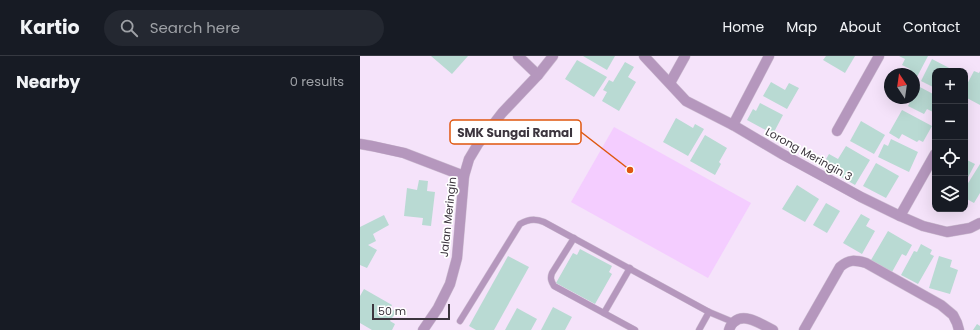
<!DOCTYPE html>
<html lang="en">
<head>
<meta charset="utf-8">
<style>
	body { margin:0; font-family:Poppins,sans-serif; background:#242831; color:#f1f3f6 }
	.controls { position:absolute; right:12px; top:12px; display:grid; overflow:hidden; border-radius:8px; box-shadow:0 4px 16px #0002 }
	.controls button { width:36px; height:36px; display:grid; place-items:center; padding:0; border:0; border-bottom:1px solid #363941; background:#171b24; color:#f1f3f6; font:20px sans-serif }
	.compass { position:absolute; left:524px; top:12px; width:36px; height:36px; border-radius:50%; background:#171b24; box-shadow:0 4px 16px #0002; rotate:347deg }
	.scale { position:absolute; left:12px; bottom:10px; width:78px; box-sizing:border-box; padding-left:4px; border:2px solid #3c353e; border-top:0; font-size:11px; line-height:14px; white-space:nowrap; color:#3c353e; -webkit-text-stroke:3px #fff; paint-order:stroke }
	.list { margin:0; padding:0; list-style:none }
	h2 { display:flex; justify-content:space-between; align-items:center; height:52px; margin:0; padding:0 16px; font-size:17px }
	h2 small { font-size:13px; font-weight:400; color:#9ea1a6 }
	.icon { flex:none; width:22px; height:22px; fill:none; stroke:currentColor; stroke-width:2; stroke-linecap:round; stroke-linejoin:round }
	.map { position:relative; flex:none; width:620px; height:274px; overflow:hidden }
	header { display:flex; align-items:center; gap:24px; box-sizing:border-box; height:56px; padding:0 20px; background:#171b24; border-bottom:1px solid #363941 }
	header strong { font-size:19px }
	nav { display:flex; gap:22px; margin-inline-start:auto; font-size:14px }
	.search { width:280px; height:36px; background:#242831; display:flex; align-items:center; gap:10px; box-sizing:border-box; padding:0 14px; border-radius:22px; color:#9ea1a6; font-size:15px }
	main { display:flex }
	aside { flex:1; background:#171b24 }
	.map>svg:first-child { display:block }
</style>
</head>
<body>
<header>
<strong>Kartio</strong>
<div class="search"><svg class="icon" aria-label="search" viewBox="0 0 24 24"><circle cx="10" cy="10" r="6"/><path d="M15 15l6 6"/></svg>Search here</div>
<nav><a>Home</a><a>Map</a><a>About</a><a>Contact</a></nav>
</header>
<main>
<aside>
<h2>Nearby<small>0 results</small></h2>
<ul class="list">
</ul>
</aside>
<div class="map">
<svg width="620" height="274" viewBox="0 0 620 274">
	<rect width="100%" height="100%" fill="#f5e3fa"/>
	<polygon fill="#f4cdff" points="254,71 391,147 348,222 211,146"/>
	<g fill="#b9dad3">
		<polygon points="71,0 108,0 92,18"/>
		<polygon points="223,0 255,0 247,14"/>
		<polygon points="466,0 495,0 485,17 463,4"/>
		<polygon points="539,0 568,0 557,21 554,20 554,18 551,18 548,16 550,13 542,9 545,3"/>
		<polygon points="572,3 595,15 575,15 575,32 561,25"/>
		<polygon points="217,4 247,21 234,41 205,23"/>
		<polygon points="265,6 274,11 268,21 276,26 259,55 242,45 247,36 243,34 249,24 253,26"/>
		<polygon points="614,15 619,17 620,15 620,49 605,41 605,32"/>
		<polygon points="411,26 425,34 429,27 439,32 427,53 403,40"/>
		<polygon points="558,30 575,39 575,57 567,53 564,58 548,50 552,42 554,42 554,39"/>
		<polygon points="400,47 423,59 413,78 387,64 393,53 396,55"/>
		<polygon points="542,54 572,70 563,86 559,84 557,86 542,78 539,83 529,77"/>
		<polygon points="316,62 333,72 335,68 344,73 328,100 303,86"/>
		<polygon points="501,65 525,79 514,98 490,85"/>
		<polygon points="345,79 367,92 359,106 361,108 355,119 330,105"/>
		<polygon points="531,83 558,96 549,116 518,101 524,88 528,90"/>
		<polygon points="486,90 510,104 495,129 462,110 469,98 478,103"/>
		<polygon points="605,103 615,108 605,127"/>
		<polygon points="516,107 539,120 526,142 503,130"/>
		<polygon points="620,108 620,137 614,147 605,142 605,132"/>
		<polygon points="59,124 68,125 67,135 75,136 71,170 62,169 63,162 44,160 47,132 57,134"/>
		<polygon points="437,129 459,143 445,166 422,153"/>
		<polygon points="466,147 480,155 467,177 453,169"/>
		<polygon points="501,158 510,163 506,170 515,175 502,198 483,187"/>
		<polygon points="24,159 29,169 13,178 16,185 8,189 17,194 7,212 0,209 0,171"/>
		<polygon points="528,175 552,189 546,200 542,198 532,216 511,204"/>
		<polygon points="561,188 572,194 570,198 574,200 558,228 541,219 554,195 557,196"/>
		<polygon points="220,193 252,210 249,216 252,218 235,248 196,227 213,197 217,199"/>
		<polygon points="148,200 169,211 134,274 116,274 109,270"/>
		<polygon points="579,200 592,204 590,211 598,214 590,238 569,232"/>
		<polygon points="4,233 32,249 30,252 36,256 30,265 35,268 32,274 12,274 0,267 0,240"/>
		<polygon points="193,251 212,261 205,274 181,274"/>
		<polygon points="157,252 177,263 171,274 145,274"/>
		<polygon points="617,268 620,270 620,274 613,274"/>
	</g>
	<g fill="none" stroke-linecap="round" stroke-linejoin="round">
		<defs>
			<g id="lane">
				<path d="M 214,182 L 192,217 C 190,222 191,225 194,230 L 275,274"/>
				<polyline points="244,257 270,212"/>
				<path d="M 100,265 L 160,168 C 168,163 175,162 184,166 L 349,256 L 373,266"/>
				<polyline points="339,274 349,256"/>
			</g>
			<g id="street">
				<polyline points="158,0 178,19"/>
				<polyline points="284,0 326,45 373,69 422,98 501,141 540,160 563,170 587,176 610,172 620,167"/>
				<polyline points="310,27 325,0"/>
				<polyline points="373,69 409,0"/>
				<polyline points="477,75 519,0"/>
				<polyline points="0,88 12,90 44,97 104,120"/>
				<polyline points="540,160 575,98"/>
				<polyline points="63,274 78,252 90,228 97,202 104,120 109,103 118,88 142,57 178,19 193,0"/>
				<path d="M 369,274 C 370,271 371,268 374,266 C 385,256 402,269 413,274"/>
				<path d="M 444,274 L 480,211 C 489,203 495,204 506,207 L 581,249 L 593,259 L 597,267 L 599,274"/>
			</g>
		</defs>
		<use href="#lane" stroke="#d0c0d4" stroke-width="7"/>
		<use href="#street" stroke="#d0c0d4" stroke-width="11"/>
		<use href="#lane" stroke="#b597bd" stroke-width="6"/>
		<use href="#street" stroke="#b597bd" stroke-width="10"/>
	</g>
	<g text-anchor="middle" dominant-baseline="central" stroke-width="3.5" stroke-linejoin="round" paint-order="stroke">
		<g font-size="11" fill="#3c353e" stroke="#fff">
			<text transform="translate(449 98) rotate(29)">Lorong Meringin 3</text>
			<text transform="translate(88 161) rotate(-84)">Jalan Meringin</text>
		</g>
	</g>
	<path fill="none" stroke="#df570e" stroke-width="1.5" d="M270 114L221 76"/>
	<circle fill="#df570e" stroke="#fff" stroke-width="1.5" cx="270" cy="114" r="4"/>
	<rect fill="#fff" stroke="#df570e" stroke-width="1.5" x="90" y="64" width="131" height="24" rx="4"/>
	<g font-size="12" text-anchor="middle" font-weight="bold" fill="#3c353e">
		<text x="155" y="81">SMK Sungai Ramal</text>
	</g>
</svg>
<div class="controls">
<button>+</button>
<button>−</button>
<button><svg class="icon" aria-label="locate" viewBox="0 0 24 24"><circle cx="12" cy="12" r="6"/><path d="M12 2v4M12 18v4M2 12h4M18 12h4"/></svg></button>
<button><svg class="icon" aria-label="layers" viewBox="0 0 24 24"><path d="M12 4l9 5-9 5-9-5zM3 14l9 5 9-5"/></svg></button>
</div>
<svg class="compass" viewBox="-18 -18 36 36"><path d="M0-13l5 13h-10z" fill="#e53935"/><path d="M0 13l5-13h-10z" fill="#9ea1a6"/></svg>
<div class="scale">50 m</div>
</div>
</main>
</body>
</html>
